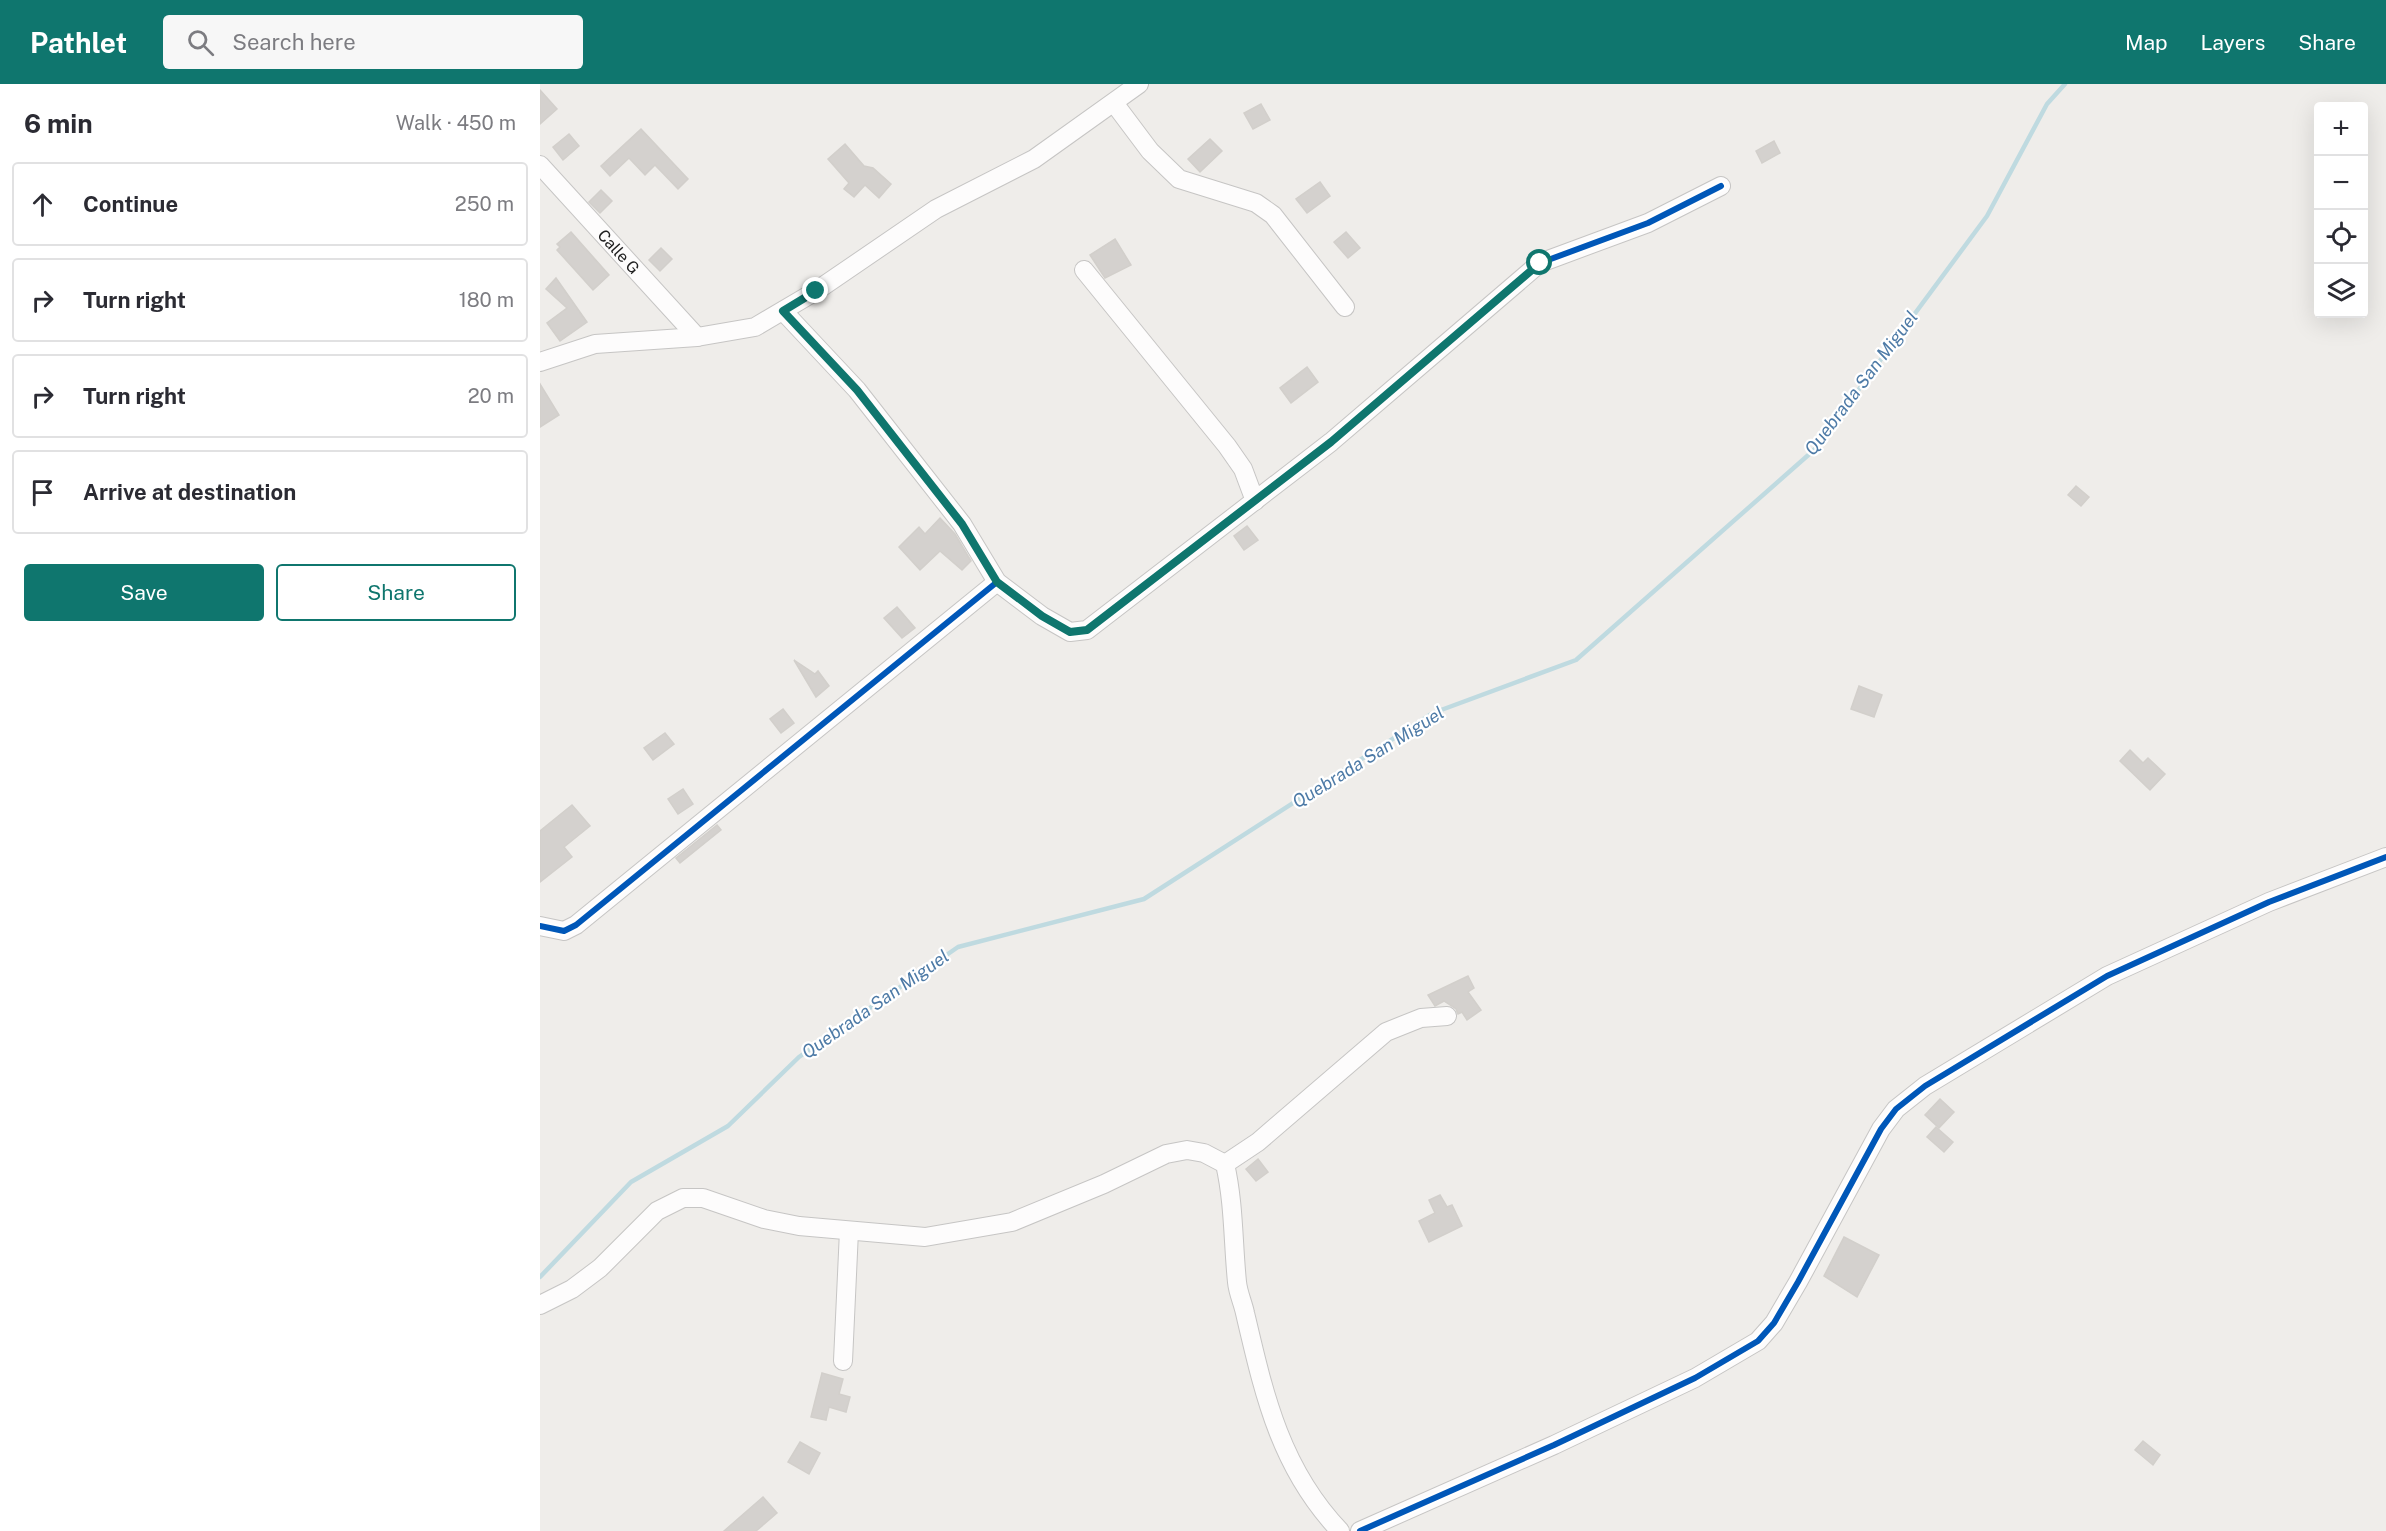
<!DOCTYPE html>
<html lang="en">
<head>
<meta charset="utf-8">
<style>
	body { margin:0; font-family:"Public Sans",sans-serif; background:#f7f7f7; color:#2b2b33 }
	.controls { position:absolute; right:18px; top:18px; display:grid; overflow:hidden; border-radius:6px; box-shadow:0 6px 24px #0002 }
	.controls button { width:54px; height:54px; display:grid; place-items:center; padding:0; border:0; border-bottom:2px solid #e1e1e2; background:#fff; color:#2b2b33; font:30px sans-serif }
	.stop { position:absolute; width:18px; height:18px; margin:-14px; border:4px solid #0f766e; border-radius:50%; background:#fff }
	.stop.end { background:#0f766e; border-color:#fff; box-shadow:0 2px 6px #0008 }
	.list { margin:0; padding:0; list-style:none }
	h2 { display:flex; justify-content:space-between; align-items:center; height:78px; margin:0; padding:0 24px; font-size:26px }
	h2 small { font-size:20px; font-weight:400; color:#7c7c81 }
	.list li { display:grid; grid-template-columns:39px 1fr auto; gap:18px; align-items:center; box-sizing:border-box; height:84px; margin:0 12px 12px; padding:0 12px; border:2px solid #e1e1e2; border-radius:6px }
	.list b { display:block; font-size:22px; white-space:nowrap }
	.list em { font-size:20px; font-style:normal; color:#7c7c81 }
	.actions { display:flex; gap:12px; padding:18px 24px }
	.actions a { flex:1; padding:14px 0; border:2px solid #0f766e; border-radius:6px; text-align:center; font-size:21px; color:#0f766e }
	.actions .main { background:#0f766e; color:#fff }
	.icon { flex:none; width:33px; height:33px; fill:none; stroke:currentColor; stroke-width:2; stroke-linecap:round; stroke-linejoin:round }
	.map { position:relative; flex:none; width:1846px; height:1447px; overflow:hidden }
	header { display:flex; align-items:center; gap:36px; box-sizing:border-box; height:84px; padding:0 30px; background:#0f766e; color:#fff }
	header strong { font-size:28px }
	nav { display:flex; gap:33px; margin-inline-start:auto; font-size:21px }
	.search { width:420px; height:54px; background:#f7f7f7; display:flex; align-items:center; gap:15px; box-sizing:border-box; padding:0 21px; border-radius:6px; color:#7c7c81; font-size:22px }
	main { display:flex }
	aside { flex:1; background:#fff }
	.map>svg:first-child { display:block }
</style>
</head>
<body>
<header>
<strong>Pathlet</strong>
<div class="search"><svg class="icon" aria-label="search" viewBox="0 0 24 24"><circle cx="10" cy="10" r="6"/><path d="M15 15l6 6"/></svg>Search here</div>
<nav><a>Map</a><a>Layers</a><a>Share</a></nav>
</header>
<main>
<aside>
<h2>6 min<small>Walk · 450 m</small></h2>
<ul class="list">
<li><svg class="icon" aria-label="ahead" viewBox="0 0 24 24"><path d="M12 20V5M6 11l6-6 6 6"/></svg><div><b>Continue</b></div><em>250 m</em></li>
<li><svg class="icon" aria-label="right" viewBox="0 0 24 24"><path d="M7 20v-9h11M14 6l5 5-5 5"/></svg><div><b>Turn right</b></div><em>180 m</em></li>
<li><svg class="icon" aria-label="right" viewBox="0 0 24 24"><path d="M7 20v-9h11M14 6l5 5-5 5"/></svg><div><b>Turn right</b></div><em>20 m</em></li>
<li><svg class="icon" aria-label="arrive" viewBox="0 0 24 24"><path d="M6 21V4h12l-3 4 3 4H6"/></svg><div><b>Arrive at destination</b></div></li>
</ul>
<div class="actions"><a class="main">Save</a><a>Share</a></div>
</aside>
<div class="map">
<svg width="1846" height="1447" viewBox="0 0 1846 1447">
	<rect width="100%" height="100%" fill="#efedea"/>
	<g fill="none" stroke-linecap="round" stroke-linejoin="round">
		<polyline stroke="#bfdae0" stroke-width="4.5" points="0,1193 91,1098 188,1042 259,973 418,863 604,815 893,629 1036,576 1274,366 1447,132 1507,20 1525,0"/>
	</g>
	<g fill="#d4d1ce" stroke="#d2cfcb" stroke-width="1.5">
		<polygon points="0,6 17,25 0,40"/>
		<polygon points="721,20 730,36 713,45 704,29"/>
		<polygon points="101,45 148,95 138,105 115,81 105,91 89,74 70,92 61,82"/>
		<polygon points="29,50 39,62 23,76 13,63"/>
		<polygon points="670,55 682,67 660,88 648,75"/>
		<polygon points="1234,57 1240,69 1222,79 1216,67"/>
		<polygon points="305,60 324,82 333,84 351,100 339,114 325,101 314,113 304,105 309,99 288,75"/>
		<polygon points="780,98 790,112 767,129 756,115"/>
		<polygon points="61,106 72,117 60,129 49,118"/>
		<polygon points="31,148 69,191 53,206 17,166 20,163 17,160"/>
		<polygon points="806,148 820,164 808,174 794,158"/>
		<polygon points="575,155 591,181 565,194 550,171"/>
		<polygon points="121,164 132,175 120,187 109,176"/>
		<polygon points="16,194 47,238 20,257 7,239 27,224 6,205"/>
		<polygon points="767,283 778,298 751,319 740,304"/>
		<polygon points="0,300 19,331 0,343"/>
		<polygon points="1536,402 1549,413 1541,422 1528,411"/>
		<polygon points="400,434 415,450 431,477 422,486 400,467 380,486 359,463 379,443 385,450"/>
		<polygon points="707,442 718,456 704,466 694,452"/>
		<polygon points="357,523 375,544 362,554 344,534"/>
		<polygon points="254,576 275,590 278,587 289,602 276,613"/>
		<polygon points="1319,602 1342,611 1334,633 1311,625"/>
		<polygon points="243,625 254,639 241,649 230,635"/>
		<polygon points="125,649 134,660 113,676 104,664"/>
		<polygon points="1590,666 1603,679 1608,674 1625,690 1610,706 1580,677"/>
		<polygon points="143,705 153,720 138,730 128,715"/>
		<polygon points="32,721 50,742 24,763 32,773 0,798 0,747"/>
		<polygon points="177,741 181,746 140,779 136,774"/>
		<polygon points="928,892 934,904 928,908 941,926 927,936 922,928 918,930 916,925 904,917 895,922 888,911"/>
		<polygon points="1400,1015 1414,1028 1399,1044 1385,1031"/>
		<polygon points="1396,1043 1413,1058 1404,1068 1387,1053"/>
		<polygon points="718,1075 728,1088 716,1097 706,1085"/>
		<polygon points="900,1111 907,1123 912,1121 922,1142 889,1158 879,1137 895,1129 889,1116"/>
		<polygon points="1304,1153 1339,1171 1317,1213 1284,1192"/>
		<polygon points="282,1289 303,1295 299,1310 310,1313 306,1328 289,1323 286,1336 271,1333"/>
		<polygon points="1603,1357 1620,1371 1613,1381 1595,1366"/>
		<polygon points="260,1358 280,1369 269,1390 248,1378"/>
		<polygon points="223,1413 237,1429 216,1447 184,1447"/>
	</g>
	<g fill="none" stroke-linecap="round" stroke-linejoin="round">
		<defs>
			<g id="minor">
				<polyline points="574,19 610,67 639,95 716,119 733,131 805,223"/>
				<path id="s1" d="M 0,81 L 157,253"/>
				<polyline points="544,186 687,362 703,385 715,417"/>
				<polyline points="243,227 317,306 422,440 457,498 502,532 530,548 547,546 791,358 1000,179 1108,139 1181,102"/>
				<polyline points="0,278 55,260 157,253 215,243 276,207 396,125 494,75 599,0"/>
				<polyline points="0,842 24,847 36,841 457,498"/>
				<polyline points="685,1080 718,1058 846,948 881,934 907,932"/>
				<path d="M 0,1221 L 32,1205 L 60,1184 L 117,1127 L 143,1114 L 163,1114 L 224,1135 L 259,1142 L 385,1153 L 472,1138 L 564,1100 L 626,1070 L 647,1066 L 664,1069 L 685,1080 C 694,1119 693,1159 697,1198 C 698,1209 703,1219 705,1229 C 724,1310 740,1384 800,1447"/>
				<polyline points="303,1277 309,1147"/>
				<polyline points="820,1447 1014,1361 1155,1294 1218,1257 1234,1239 1258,1198 1341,1045 1356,1025 1385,1002 1567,892 1729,818 1846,773"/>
			</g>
		</defs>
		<use href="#minor" stroke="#c6c5c4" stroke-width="20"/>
		<use href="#minor" stroke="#fdfcfc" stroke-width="18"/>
		<defs>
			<g id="cycleway">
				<polyline points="0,842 24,847 36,841 457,498 502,532 530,548 547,546 791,358 1000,179 1108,139 1181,102"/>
				<polyline points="820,1447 1014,1361 1155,1294 1218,1257 1234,1239 1258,1198 1341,1045 1356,1025 1385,1002 1567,892 1729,818 1846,773"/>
			</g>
		</defs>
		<use href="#cycleway" stroke="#fff" stroke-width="10"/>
		<use href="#cycleway" stroke="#0057b8" stroke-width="6"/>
	</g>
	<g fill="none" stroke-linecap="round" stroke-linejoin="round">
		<polyline stroke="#0f766e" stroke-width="8" points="276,207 243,227 317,306 422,440 457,498 502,532 530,548 547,546 791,358 1000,179"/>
	</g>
	<g text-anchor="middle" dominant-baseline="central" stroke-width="4.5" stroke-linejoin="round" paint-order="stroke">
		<g font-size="16" fill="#212121" stroke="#fff">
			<text stroke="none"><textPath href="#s1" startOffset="117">Calle G</textPath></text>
		</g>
		<g font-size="18" font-style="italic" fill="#4d7aa6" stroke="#fff">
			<text transform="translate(1321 299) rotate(-53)">Quebrada San Miguel</text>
			<text transform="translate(828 673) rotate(-32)">Quebrada San Miguel</text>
			<text transform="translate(335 920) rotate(-35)">Quebrada San Miguel</text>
		</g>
	</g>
</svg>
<div class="controls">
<button>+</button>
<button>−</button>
<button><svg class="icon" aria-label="locate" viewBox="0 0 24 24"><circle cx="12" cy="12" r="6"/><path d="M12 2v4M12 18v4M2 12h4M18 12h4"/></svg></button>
<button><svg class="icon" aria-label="layers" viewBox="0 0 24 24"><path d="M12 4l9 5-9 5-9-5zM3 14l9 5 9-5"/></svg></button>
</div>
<div class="stop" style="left:1000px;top:179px"></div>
<div class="stop end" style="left:276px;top:207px"></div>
</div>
</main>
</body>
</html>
